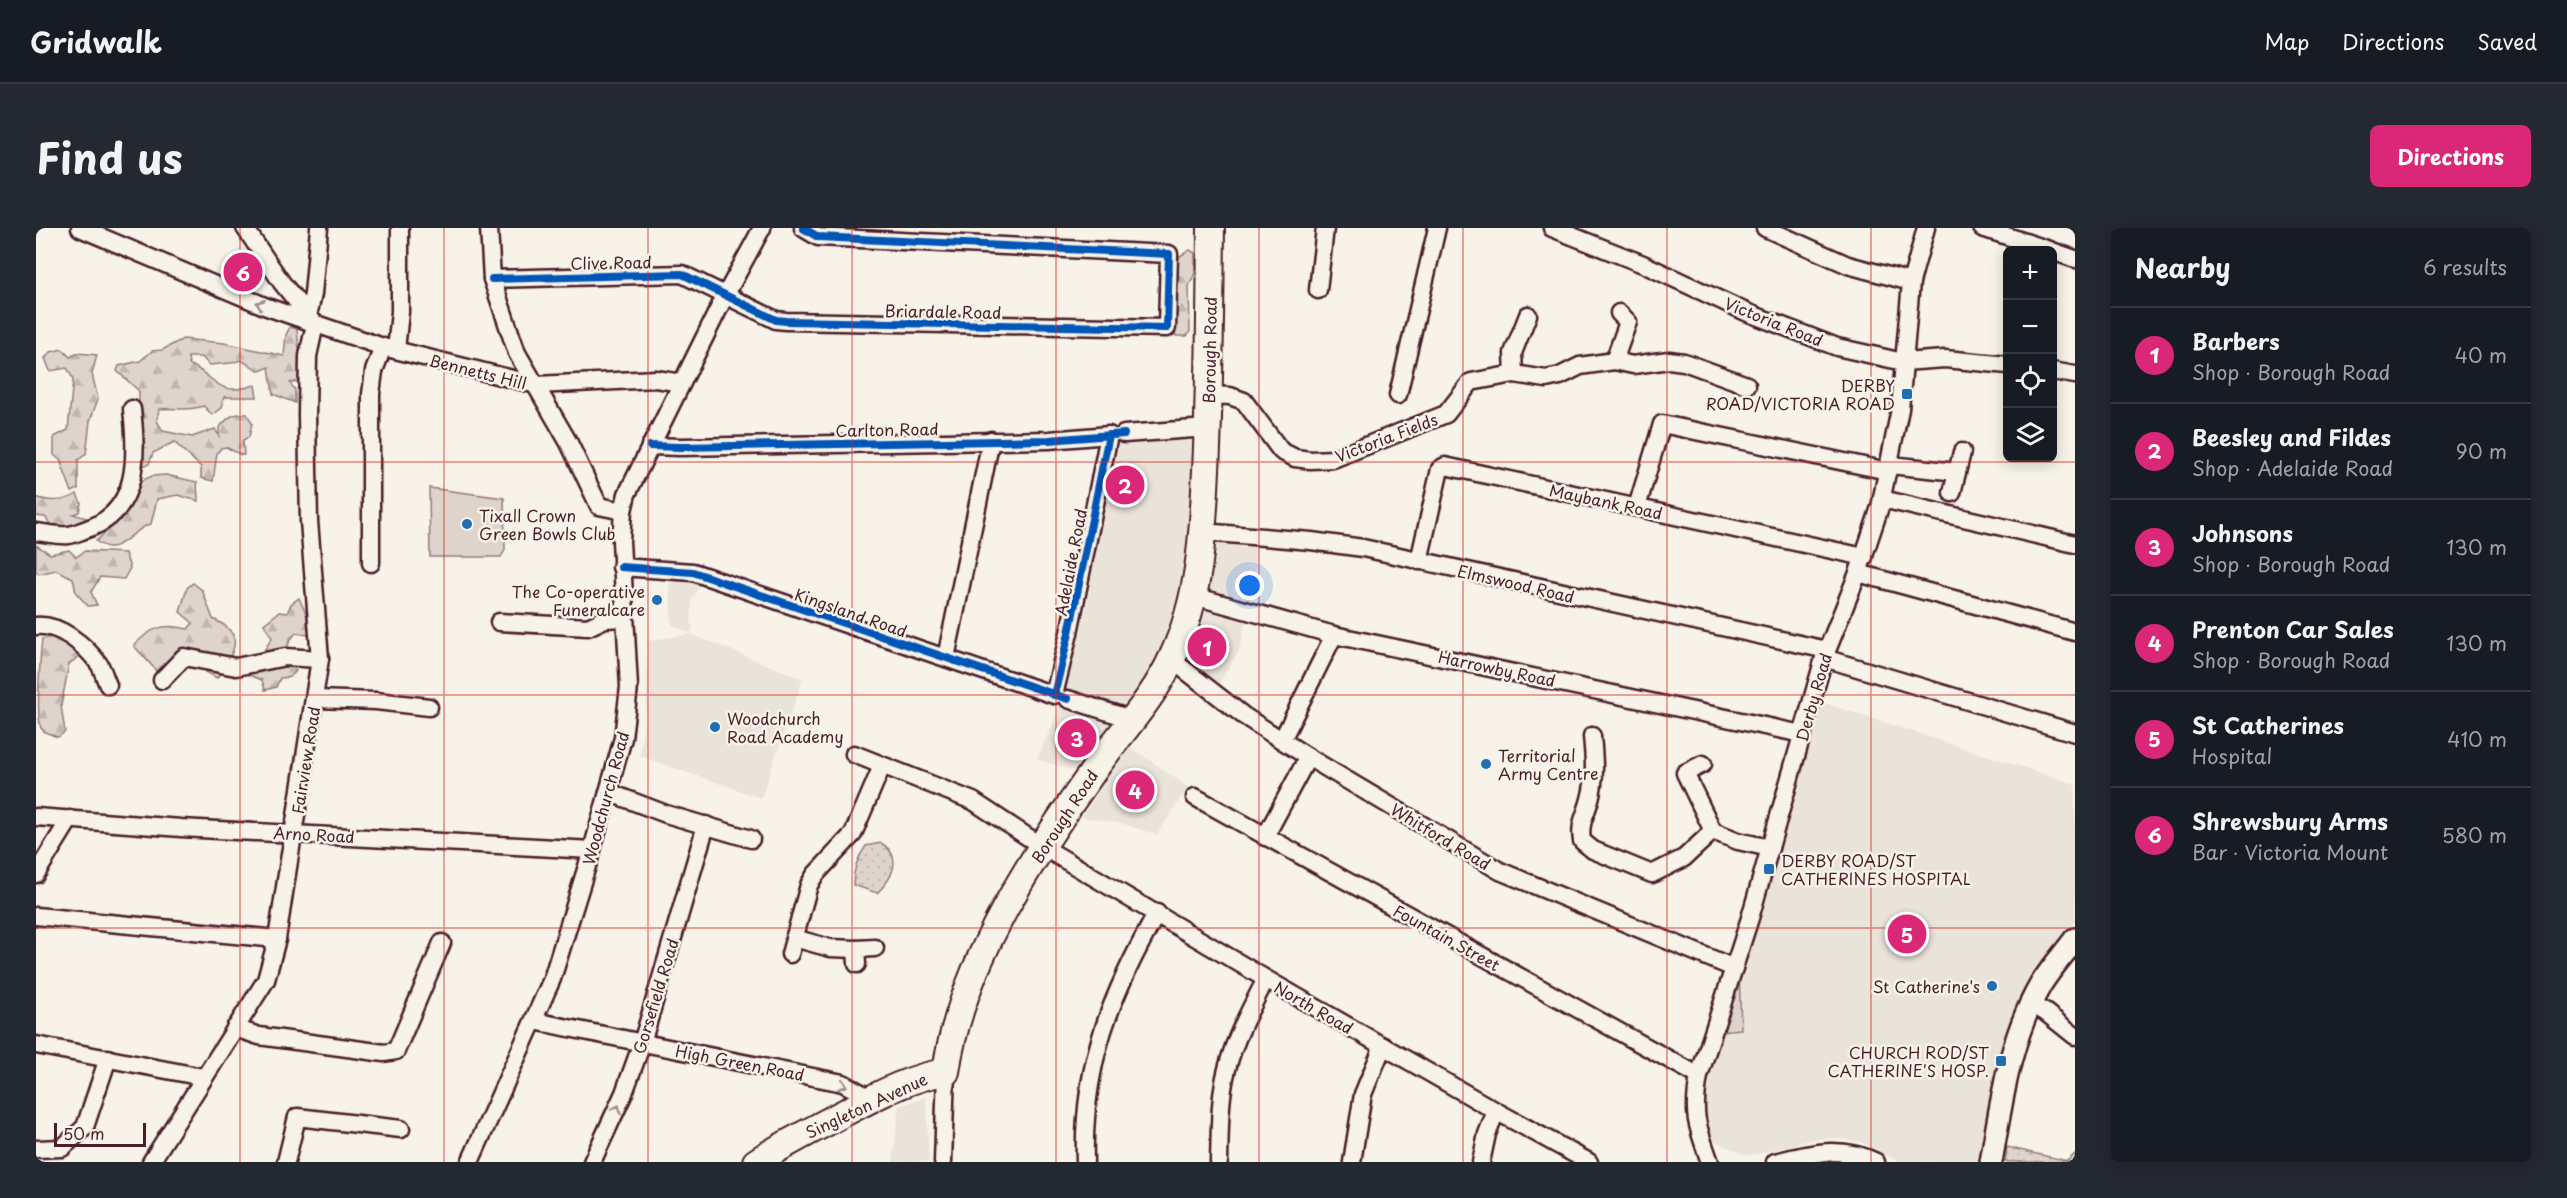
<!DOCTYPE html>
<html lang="en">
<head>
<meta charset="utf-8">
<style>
	body { margin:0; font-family:"Playpen Sans",sans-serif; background:#242831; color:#f1f3f6 }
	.controls { position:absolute; right:18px; top:18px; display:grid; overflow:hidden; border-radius:9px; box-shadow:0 3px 15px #0003 }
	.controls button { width:54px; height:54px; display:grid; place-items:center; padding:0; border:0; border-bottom:2px solid #363941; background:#171b24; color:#f1f3f6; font:30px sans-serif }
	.scale { position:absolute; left:18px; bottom:15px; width:92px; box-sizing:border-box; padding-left:6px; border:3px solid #4a1f2b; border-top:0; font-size:16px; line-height:21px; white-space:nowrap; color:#4a1f2b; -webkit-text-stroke:4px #f7f3e8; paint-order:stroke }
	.you { position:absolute; left:1214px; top:358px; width:21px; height:21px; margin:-15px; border:4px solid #fff; border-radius:50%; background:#1a73e8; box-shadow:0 0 0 9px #1a73e833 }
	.badge { display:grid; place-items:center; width:39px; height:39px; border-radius:50%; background:#db2777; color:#fff; font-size:20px; font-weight:700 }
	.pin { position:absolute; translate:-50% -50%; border:3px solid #fff; box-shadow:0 2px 6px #0006 }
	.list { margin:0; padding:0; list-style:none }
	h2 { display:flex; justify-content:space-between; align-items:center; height:78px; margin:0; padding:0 24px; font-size:26px }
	h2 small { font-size:20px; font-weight:400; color:#9ea1a6 }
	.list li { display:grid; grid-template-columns:39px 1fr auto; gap:18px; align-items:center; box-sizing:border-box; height:96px; padding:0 24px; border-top:2px solid #363941 }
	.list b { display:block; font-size:22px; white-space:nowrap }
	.list p { margin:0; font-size:20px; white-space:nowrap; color:#9ea1a6 }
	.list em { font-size:20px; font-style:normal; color:#9ea1a6 }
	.icon { flex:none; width:33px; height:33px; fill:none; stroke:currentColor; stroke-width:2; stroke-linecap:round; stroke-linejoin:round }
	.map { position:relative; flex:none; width:2039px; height:934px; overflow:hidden; border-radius:9px }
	header { display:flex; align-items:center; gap:36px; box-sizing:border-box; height:84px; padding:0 30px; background:#171b24; border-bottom:2px solid #363941 }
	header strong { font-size:28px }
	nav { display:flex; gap:33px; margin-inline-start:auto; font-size:21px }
	.intro { display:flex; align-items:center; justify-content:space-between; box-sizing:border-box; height:144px; padding:0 36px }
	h1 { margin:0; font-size:42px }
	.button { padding:15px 27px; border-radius:9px; background:#db2777; color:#fff; font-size:21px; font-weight:700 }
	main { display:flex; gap:36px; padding:0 36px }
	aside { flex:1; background:#171b24; border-radius:9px; box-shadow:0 3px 15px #0003 }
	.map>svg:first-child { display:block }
</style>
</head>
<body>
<header>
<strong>Gridwalk</strong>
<nav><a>Map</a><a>Directions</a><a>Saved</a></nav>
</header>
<div class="intro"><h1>Find us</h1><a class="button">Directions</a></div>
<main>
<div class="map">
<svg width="2039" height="934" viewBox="0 0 2039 934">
	<defs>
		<pattern id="forest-firs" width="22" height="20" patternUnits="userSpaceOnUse" patternTransform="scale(1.5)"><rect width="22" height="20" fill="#ded4cc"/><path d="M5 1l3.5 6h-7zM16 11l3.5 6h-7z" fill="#c0b6af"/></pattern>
		<pattern id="park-dots" width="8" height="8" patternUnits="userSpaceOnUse" patternTransform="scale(1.5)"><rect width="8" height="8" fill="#ded4cc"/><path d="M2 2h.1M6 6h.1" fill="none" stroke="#c0b6af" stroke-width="1.8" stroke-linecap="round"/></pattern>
	</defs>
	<rect width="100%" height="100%" fill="#f7f3e8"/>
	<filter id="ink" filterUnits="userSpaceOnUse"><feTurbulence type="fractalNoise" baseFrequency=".0167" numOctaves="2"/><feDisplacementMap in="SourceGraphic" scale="12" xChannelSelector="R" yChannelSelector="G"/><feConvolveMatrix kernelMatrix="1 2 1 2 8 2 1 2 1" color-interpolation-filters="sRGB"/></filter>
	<g filter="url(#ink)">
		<g fill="#eae3da">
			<polygon points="1167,205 1163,305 1222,314 1218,355 1203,423 1183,455 1135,421 1079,508 1152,559 1121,607 1088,596 1046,589 1066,557 1051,547 1001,531 1026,474 1048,391 1081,210"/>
			<polygon points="633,350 664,356 656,373 655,396 657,397 654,405 636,397"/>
			<polygon points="655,406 767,451 725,570 604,528 611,471 611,413"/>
			<polygon points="1776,471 2039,556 2039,693 1994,747 1967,813 1943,934 1864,934 1825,914 1796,910 1778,911 1722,926 1710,927 1682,915 1673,908 1666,885 1667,870"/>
			<polygon points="890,869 893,934 857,934 863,878"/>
		</g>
		<g fill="#ded4cc" stroke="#947a7c" stroke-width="1.5">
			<polygon points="393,260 468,270 469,322 465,329 394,329"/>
			<polygon points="1703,741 1705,801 1685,803"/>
		</g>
		<g fill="url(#forest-firs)" stroke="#947a7c" stroke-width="1.5">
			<polygon points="1154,22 1159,25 1159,45 1153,58 1154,103 1151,108 1140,108 1136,88 1143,50 1141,35 1144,28"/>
			<path d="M 254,99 L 261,101 L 264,132 L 262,153 L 254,155 L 259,162 L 259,175 L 237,166 L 233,139 L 224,143 L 205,132 L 195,135 L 173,137 L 166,129 L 152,129 L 153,136 C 181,149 180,170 219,157 L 221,169 L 188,169 L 186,180 L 176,187 L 168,178 C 148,184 142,179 123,181 L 121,193 L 127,203 L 156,209 L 179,201 L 183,208 L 183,200 C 192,189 197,185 211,186 L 216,195 L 213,209 L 207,212 L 208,227 L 205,227 L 190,219 L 185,220 L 181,225 L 177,253 L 165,250 L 165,239 L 138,214 L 117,225 L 113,236 L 103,239 L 103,163 L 81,143 L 83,138 L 104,133 L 116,123 L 126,122 L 147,111 L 188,115 L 248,128 L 250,107 Z"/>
			<polygon points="26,121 34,129 42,125 61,127 56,146 62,171 54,193 50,226 42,232 42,261 36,264 24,232 18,227 18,209 32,202 37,151 31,140 14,143 9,130 15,124"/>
			<path d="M 130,247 L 161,254 L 162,273 L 142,267 L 121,271 L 115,296 C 96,300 82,332 60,313 L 91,286 L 94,271 L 105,253 L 116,248 Z"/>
			<path d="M 41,266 L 45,275 L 43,284 L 37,286 L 57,292 L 20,303 L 9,289 L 0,288 L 0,269 C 12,274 29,274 41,266 Z"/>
			<polygon points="0,317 14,326 33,322 40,329 49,323 89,325 94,340 88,351 64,349 55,364 61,377 52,378 40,365 37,350 20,342 3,346 0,344"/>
			<path d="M 157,355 L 166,362 L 177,391 C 213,407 196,426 181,450 L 170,444 L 166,435 L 150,437 L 140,424 L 137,449 L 129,457 L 118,440 L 98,418 C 114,399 128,395 152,401 L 157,395 L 144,384 L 151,360 Z"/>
			<polygon points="263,370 272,390 273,407 260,405 254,412 250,424 260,443 254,449 244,450 240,459 229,462 226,452 213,447 236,410 228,396 243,384 251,385 255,376"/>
			<path d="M 32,401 L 45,427 L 33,436 L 25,478 L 29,504 L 22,509 C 17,507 8,505 5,500 C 0,486 4,430 6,411 L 18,409 Z"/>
		</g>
		<g fill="url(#park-dots)" stroke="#947a7c" stroke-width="1.5">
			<path d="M 845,615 C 868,629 856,651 841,665 L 817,657 C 817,642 821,630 830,618 Z"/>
			<polygon points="1971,919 2031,933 2039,926 2039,934 1969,934"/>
		</g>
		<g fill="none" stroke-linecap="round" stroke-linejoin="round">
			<defs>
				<g id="minor">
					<polyline points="44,0 231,79 347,119 501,157 620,151 646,155"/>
					<polyline points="209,0 246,55 279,96"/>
					<polyline points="453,0 456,51 481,125 533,215 563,278 587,283"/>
					<polyline points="1516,0 1607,36 1710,84 1801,119 1867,134 1909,131 1972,137"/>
					<polyline points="1729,0 1812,37 1875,54"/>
					<polyline points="1946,0 2014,22"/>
					<polyline points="2016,23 2039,31"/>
					<polyline points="456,51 646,46 740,92 750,93 1131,100 1133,26 782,9 767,0"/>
					<polyline points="1282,62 1289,0"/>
					<polyline points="272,88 277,66 283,0"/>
					<polyline points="360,122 364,84 364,0"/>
					<polyline points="1578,133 1592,94 1583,85"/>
					<polyline points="2016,143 2039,147"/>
					<polyline points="1478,146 1477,125 1492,87"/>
					<polyline points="1173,167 1194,168 1208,173 1245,223 1259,230 1274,232 1297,231 1410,186 1435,154 1478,146 1510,151 1524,148 1544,138 1578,133 1597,137 1633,132 1648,134 1711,157"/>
					<polyline points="1362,167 1401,0"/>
					<polyline points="1088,206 1172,200"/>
					<polyline points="1854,237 1921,244"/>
					<polyline points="1916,265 1926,224"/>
					<polyline points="1846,271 2039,316"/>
					<polyline points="1601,279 1626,196 1852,243"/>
					<path d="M 0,304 C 10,305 23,308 33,307 C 39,306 45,303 51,301 C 104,283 101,227 96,181"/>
					<polyline points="1167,304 1275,313 1327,320 1791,422"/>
					<polyline points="1383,333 1404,241 1409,238 1828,329"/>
					<polyline points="335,335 335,166 338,143 347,119"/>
					<polyline points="585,339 657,344 1018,467 1033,405 1073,207 1013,212 645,219 614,218"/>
					<polyline points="1822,345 2039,404"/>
					<polyline points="1158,368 1298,407 1766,506"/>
					<polyline points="463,394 552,399 569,391 588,390"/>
					<path d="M 0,398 C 24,396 49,417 63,436 C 67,442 69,451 72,457"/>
					<polyline points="910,430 955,212"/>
					<polyline points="1788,430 2039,505"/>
					<polyline points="1136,432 1208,488 1272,529 1464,643 1698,740"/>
					<polyline points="126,452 148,429 200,439 249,429 284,431"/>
					<polyline points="279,471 340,473 393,479"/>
					<polyline points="1032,471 1095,491"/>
					<path d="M 1556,508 C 1558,529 1560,550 1554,571 C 1550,588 1543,594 1546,613 L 1557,622 L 1616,646 L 1648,630 L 1677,603"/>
					<polyline points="1246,512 1298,407"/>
					<polyline points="818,526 937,573 1007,619 1230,751 1460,883 1553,934"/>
					<polyline points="1667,536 1649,545 1677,603 1702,613 1734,620"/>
					<polyline points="572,564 630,586 715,611"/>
					<polyline points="1159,569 1663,848"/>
					<polyline points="0,589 145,600 556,622"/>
					<polyline points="1229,609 1272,529"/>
					<polyline points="0,646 34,591"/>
					<polyline points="0,688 241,711"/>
					<polyline points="758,710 794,720 820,721"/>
					<polyline points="754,726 773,657 779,647 817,606 846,538"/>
					<polyline points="821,736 820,721 839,720"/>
					<polyline points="1994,776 2009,784 2039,808"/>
					<polyline points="498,793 807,855 836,871"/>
					<polyline points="199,800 223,808 348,825 360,823 406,715"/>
					<polyline points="0,817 167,849"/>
					<polyline points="0,921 26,920 49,899 72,830"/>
					<polyline points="115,934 230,752 241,711 284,431 273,293 271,187 272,128 279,96"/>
					<polyline points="250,934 261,889 365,901"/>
					<polyline points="434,934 516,751 556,622 587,510 593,459 585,313 587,283 591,266 689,68 726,0"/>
					<polyline points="556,934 588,865 606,815 670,597"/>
					<polyline points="907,934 910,844"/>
					<path d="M 1049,934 C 1046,837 1075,767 1121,685"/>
					<path d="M 1183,934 C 1184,904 1183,871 1191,841 C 1199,809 1215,780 1230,751"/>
					<polyline points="1316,934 1327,866 1347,818"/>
					<polyline points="1445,934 1451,906 1460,883"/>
					<path d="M 1674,934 C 1661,898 1656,887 1663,848 L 1714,690 L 1788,430 L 1822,345 L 1844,279 L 1864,181 L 1875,54 L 1890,0"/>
					<path d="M 1739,934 C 1774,925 1806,917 1840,934"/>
				</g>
				<path id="major" d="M 1955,934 C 1966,872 1973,811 2005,756 C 2015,740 2028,726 2039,711"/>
				<path id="highway" d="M 720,934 C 748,916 777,902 806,886 C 839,869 873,849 910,844 C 925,735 1000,623 1063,535 C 1087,502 1119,468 1136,430 C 1164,371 1167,307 1170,242 C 1174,162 1174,81 1175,0"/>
			</defs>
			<use href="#minor" stroke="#4a1f2b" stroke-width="21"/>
			<use href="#major" stroke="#4a1f2b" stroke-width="26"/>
			<use href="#highway" stroke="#4a1f2b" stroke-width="30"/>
			<use href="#minor" stroke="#f7f3e8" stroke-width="16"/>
			<use href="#major" stroke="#f7f3e8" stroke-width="21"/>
			<use href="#highway" stroke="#f7f3e8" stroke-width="26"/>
			<defs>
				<g id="cycleway">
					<polyline points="456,51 646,46 740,92 750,93 1131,100 1133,26 782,9 767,0"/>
					<polyline points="614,218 645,219 1013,212 1088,206"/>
					<polyline points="585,339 657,344 1032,471"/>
					<polyline points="1018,467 1033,405 1073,207"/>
				</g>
			</defs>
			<use href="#cycleway" stroke="#f7f3e8" stroke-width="11"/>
			<use href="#cycleway" stroke="#0057b8" stroke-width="8"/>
		</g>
		<defs><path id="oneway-chevron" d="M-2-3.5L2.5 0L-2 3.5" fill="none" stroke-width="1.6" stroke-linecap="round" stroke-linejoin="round" transform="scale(1.5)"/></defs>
		<g stroke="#a0898a">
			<use href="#oneway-chevron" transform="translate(224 76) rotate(-158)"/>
			<use href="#oneway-chevron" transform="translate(807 857) rotate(20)"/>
			<use href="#oneway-chevron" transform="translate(581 881) rotate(-65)"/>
		</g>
	</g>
	<path fill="none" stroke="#d62828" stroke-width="1.5" stroke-opacity="0.55" d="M 204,0 L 204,934M 408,0 L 408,934M 612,0 L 612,934M 816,0 L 816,934M 1020,0 L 1020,934M 1223,0 L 1223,934M 1427,0 L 1427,934M 1631,0 L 1631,934M 1835,0 L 1835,934M 0,234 L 2039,234M 0,467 L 2039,467M 0,700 L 2039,700"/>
	<g fill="#1f6fb2" stroke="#f7f3e8" stroke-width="2">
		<rect x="1865" y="160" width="12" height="12" rx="3"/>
		<circle cx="431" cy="296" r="6"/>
		<circle cx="621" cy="372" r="6"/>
		<circle cx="679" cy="499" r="6"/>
		<circle cx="1450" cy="536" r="6"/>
		<rect x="1727" y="635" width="12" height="12" rx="3"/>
		<circle cx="1956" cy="758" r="6"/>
		<rect x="1959" y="827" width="12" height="12" rx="3"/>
	</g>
	<g text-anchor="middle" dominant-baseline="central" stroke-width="5" stroke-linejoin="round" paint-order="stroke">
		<g font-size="16" fill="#4a1f2b" stroke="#f7f3e8">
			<text transform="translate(575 34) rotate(-1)">Clive Road</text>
			<text transform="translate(907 83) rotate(1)">Briardale Road</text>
			<text transform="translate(1738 93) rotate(22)">Victoria Road</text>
			<text transform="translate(1173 122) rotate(-89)">Borough Road</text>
			<text transform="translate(442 143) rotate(14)">Bennetts Hill</text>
			<text transform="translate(851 201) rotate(-1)">Carlton Road</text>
			<text transform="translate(1350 209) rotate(-21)">Victoria Fields</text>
			<text transform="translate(1570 273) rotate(12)">Maybank Road</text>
			<text transform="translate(1034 334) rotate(-79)">Adelaide Road</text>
			<text transform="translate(1480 355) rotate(13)">Elmswood Road</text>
			<text transform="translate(815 384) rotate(19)">Kingsland Road</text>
			<text transform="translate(1461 440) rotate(12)">Harrowby Road</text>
			<text transform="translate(1777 469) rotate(-74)">Derby Road</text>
			<text transform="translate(269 532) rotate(-81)">Fairview Road</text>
			<text transform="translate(569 570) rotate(-75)">Woodchurch Road</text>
			<text transform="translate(1028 588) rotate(-57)">Borough Road</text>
			<text transform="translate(278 606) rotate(3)">Arno Road</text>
			<text transform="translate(1405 608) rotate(31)">Whitford Road</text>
			<text transform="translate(1411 709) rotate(29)">Fountain Street</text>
			<text transform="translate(619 768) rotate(-73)">Gorsefield Road</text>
			<text transform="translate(1278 779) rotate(30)">North Road</text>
			<text transform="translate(704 834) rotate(11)">High Green Road</text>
			<text transform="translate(830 877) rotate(-25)">Singleton Avenue</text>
		</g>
		<g font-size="16" fill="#4a1f2b" stroke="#f7f3e8" text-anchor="end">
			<text x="1859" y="157">DERBY<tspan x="1859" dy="18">ROAD/VICTORIA ROAD</tspan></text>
			<text x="443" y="287" text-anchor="start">Tixall Crown<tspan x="443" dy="18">Green Bowls Club</tspan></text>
			<text x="609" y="363">The Co-operative<tspan x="609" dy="18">Funeralcare</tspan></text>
			<text x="691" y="490" text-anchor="start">Woodchurch<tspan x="691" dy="18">Road Academy</tspan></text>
			<text x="1462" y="527" text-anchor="start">Territorial<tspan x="1462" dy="18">Army Centre</tspan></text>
			<text x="1745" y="632" text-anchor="start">DERBY ROAD/ST<tspan x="1745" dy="18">CATHERINES HOSPITAL</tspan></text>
			<text x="1944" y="758">St Catherine's</text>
			<text x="1953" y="824">CHURCH ROD/ST<tspan x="1953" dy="18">CATHERINE'S HOSP.</tspan></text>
		</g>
	</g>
</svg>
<div class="controls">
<button>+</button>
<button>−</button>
<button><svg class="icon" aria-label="locate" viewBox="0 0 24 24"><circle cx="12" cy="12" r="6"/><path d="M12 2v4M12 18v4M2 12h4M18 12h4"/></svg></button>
<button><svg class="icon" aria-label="layers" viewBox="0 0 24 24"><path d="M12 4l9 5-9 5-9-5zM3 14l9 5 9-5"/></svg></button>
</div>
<div class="scale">50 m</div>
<div class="you"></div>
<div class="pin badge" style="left:1171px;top:419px">1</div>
<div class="pin badge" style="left:1089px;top:257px">2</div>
<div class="pin badge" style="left:1041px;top:510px">3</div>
<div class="pin badge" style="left:1099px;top:562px">4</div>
<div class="pin badge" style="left:1871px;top:706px">5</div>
<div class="pin badge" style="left:207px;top:44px">6</div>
</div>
<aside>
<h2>Nearby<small>6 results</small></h2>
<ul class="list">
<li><span class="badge">1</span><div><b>Barbers</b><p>Shop · Borough Road</p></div><em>40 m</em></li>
<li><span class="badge">2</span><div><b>Beesley and Fildes</b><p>Shop · Adelaide Road</p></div><em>90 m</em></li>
<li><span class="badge">3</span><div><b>Johnsons</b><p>Shop · Borough Road</p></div><em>130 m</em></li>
<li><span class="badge">4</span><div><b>Prenton Car Sales</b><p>Shop · Borough Road</p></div><em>130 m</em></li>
<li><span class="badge">5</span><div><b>St Catherines</b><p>Hospital</p></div><em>410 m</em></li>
<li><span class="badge">6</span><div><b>Shrewsbury Arms</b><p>Bar · Victoria Mount</p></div><em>580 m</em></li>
</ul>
</aside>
</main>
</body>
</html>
